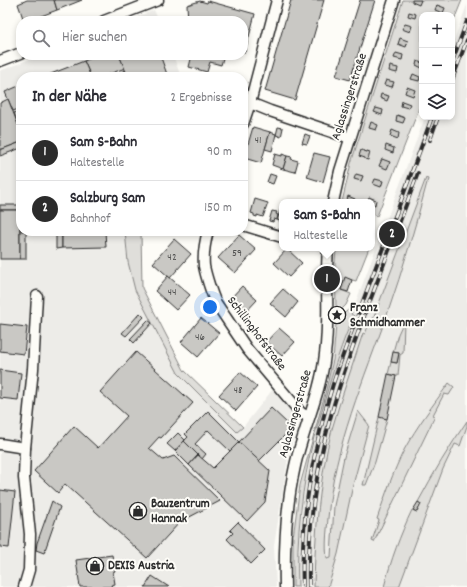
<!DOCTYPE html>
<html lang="de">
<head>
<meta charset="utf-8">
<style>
	body { margin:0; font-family:Dekko,sans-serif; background:#f2f2f3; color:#2b2b33 }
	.controls { position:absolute; right:12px; top:12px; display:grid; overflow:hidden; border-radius:8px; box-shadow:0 2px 6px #0003 }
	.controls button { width:36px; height:36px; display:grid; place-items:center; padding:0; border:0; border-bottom:1px solid #e1e1e2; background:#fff; color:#2b2b33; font:20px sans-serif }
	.you { position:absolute; left:210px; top:307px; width:14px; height:14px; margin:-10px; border:3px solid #fff; border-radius:50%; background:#1a73e8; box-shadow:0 0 0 6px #1a73e833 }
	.badge { display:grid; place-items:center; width:26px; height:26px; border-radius:50%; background:#2b2b2b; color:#fff; font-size:13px; font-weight:700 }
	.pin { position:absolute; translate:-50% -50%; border:2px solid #fff; box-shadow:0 1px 4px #0006 }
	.popup { position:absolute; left:279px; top:199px; width:96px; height:52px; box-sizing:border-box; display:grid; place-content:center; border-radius:8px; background:#fff; filter:drop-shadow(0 1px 3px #0005); font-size:13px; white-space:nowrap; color:#7c7c81 }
	.popup b { font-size:15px; color:#2b2b33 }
	.popup::after { content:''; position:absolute; left:50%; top:100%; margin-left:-8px; border:8px solid transparent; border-top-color:#fff }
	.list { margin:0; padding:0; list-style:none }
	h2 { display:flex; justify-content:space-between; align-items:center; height:52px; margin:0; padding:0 16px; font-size:17px }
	h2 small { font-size:13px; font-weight:400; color:#7c7c81 }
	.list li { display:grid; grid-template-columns:26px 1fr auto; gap:12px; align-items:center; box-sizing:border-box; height:56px; padding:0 16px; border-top:1px solid #e1e1e2 }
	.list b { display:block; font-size:15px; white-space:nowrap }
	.list p { margin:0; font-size:13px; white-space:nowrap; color:#7c7c81 }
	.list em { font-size:13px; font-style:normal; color:#7c7c81 }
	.icon { flex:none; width:22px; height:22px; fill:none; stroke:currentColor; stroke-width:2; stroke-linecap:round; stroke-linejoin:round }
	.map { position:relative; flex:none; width:467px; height:587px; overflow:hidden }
	.search { position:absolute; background:#fff; box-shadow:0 2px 6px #0003; left:16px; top:16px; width:232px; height:44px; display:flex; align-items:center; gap:10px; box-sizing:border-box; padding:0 14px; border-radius:16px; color:#7c7c81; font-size:15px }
	.panel { position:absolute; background:#fff; box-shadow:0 2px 6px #0003; left:16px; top:72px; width:232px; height:164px; border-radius:16px }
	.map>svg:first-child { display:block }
</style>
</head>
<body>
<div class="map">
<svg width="467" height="587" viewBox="0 0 467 587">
	<rect width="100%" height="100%" fill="#fdfcf7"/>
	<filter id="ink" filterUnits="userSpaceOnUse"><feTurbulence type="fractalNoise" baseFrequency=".025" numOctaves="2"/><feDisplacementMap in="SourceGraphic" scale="8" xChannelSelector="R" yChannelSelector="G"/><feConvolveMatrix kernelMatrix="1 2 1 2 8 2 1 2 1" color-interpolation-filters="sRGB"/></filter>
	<g filter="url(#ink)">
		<g fill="#edece8">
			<polygon points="467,5 467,587 298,587 297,572 300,525 304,489 314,437 328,388 345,335 354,316 351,315 425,117 452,117 452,45"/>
			<polygon points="154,10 159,21 127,21"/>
			<polygon points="40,55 173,55 181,77 21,77 21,231 125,231 128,262 178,373 237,432 243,427 273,389 298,420 288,458 274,546 276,587 0,587 0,71"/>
		</g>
		<g fill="#dfdeda" stroke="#858482">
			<polygon points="403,0 462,0 452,25 452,15 422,15 422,101 377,216 372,214 372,202 342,202 351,163"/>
			<path d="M 426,178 L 428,179 C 416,224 403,269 388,312 C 364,379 334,447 328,518 C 327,531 325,545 327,558 L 331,557 L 334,506 L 344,457 L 358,411 L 369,425 L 353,485 L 338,554 L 328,587 L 314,587 C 315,534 319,480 332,429 C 341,397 353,365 363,333 L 365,334 L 370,321 L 372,322 Z"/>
			<polygon points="125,231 141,231 142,288 184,370 243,427 237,432 178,373 135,290 128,262"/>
			<polygon points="336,248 369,248 356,281 345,278 341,290 351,294 346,305 340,311 336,309 335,263"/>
			<path d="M 356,303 L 351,314 L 354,316 C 342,342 333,371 325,399 C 322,411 318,424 314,437 C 302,485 296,537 298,587 L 293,587 L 293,538 L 300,485 L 326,390 L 333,360 L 336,324 L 338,319 Z"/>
			<polygon points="404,321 403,353 400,355 398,376 396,376 388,374 391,362 397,363 399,353 393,352 398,334"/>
			<path d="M 449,383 L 454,387 L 449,395 L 444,394 L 433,415 L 435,416 L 374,542 L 372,541 L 379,520 L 377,519 C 385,496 393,472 404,450 C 417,426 433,405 449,383 Z"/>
			<polygon points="379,417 387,419 375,462 366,485 363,485"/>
			<path d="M 467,421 L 467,426 L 460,446 L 455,444 L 443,469 L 399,587 L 384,587 C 391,560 400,535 412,510 L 417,512 L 421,504 L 418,502 C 433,474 449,447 467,421 Z"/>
		</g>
		<g fill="#c9c8c4" stroke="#2b2b2b">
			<polygon points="27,0 54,0 57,10 28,21 24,21 18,4"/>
			<polygon points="54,0 82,0 57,10"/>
			<polygon points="291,0 324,0 295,100 265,91"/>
			<polygon points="360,0 375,0 350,80 336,76"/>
			<polygon points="412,0 421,0 419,5 412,2"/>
			<polygon points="200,1 207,3 208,1 255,14 245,52 243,52 243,21 188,21 187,5"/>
			<polygon points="437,5 445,8 443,13 435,10"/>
			<polygon points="409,12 416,14 415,18 408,16"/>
			<polygon points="405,24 412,26 410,32 402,29"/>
			<polygon points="400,38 408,41 406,47 398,44"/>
			<polygon points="396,53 403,55 402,60 394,58"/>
			<polygon points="99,55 119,55 125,68 102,77 91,77 84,61"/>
			<polygon points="126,55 160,55 168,77 128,77 120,57"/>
			<polygon points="192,55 224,55 221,65 210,62 207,72 189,67"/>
			<polygon points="84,61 91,77 43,77"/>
			<polygon points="417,61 422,63 422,68 416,65"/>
			<polygon points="390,66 398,68 397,73 389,71"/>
			<polygon points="125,70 128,77 121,77 119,73"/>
			<polygon points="413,74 420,77 419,81 411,79"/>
			<polygon points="386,80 394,82 392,87 384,85"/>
			<polygon points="21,85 21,108 13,111 5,92"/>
			<polygon points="407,87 415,90 413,96 405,93"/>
			<polygon points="381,94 389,96 387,101 380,98"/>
			<polygon points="8,99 21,132 21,142 0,150 0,103"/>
			<polygon points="402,101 410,104 408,108 401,106"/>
			<polygon points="376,108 383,110 382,115 374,112"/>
			<polygon points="20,111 21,114 21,132 14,113"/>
			<polygon points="397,115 405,118 403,123 396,121"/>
			<polygon points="371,122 378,125 376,130 369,128"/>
			<polygon points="253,127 270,132 261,163 244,158"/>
			<polygon points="278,127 283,128 281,137 276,135"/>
			<polygon points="392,130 399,133 398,139 390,136"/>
			<polygon points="270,132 276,134 272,151 265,149"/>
			<polygon points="305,134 310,136 307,144 302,143"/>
			<polygon points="21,142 21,148 0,156 0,150"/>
			<polygon points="386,145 394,148 393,153 385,150"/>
			<polygon points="361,150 367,152 367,151 370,152 368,160 365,159 365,158 359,156"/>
			<polygon points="314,153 330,157 323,182 307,177"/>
			<polygon points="275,154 282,156 282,154 287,156 283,169 272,165"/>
			<polygon points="287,156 292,157 291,159 298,161 295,172 283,169"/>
			<polygon points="382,159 390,162 387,169 379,166"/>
			<polygon points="270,174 276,176 273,184 267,182"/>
			<polygon points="356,174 363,176 361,181 354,179"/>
			<polygon points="375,179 383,181 381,187 373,184"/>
			<polygon points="348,196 355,199 354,202 347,200"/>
			<polygon points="369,197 376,200 375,205 372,204 372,202 367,202"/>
			<polygon points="255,199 268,203 263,217 257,215 257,217 254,216 254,214 251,213"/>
			<rect x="0" y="205" width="20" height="5"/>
			<polygon points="281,208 282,209 282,222 277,220"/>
			<rect x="0" y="210" width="20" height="49"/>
			<polygon points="20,210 21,210 21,231 26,231 26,259 20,259"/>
			<polygon points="272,211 277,212 276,214 278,215 277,220 274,219 273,222 269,221"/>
			<polygon points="56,231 62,231 62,248 56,249"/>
			<polygon points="62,231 105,231 106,247 62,248"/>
			<polygon points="239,235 256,250 235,273 218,258"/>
			<polygon points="174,239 191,254 170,278 153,263"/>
			<polygon points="287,249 302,263 289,277 274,263"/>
			<polygon points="168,276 190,295 176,310 155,291"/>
			<polygon points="345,277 352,280 348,292 341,290"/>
			<polygon points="242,286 257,300 244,314 229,300"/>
			<polygon points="283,289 298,302 286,317 270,303"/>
			<polygon points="140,313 144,317 126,336 122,333"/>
			<polygon points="201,318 219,333 198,357 181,342"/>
			<polygon points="148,320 152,323 134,343 130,339"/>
			<polygon points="0,324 27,327 24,354 0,351"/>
			<polygon points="279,328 295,342 282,356 266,342"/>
			<polygon points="136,352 193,403 161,438 159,437 149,448 163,460 174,456 220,501 180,522 147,558 65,484 58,493 34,471 74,426 98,448 127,416 100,392"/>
			<polygon points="393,352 399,353 397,363 391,362"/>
			<polygon points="0,370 21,373 18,400 0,398"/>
			<polygon points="240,372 257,387 236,411 219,395"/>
			<polygon points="388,374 396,376 387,419 379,417"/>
			<polygon points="271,408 288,424 286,434 259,461 239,442"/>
			<polygon points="208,411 239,442 230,451 208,430 195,444 206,454 202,459 184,441 188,437 185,434"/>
			<polygon points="178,433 185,440 175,451 167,444"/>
			<polygon points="184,441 198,455 189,465 175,451"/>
			<polygon points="239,442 270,471 265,502 247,521 189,465 198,455 213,468"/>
			<polygon points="0,490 15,492 9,548 0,547"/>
			<polygon points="52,501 60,507 44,553 36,550 37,543"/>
			<polygon points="418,502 421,504 417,512 413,510"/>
			<polygon points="238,522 265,550 251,564 227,539 233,533 230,530"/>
			<polygon points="112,555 115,571 113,572 115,584 111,585 112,587 80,587 76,560"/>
			<polygon points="152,576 169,587 145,587"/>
		</g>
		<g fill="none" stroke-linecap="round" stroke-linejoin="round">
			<defs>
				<g id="street">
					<polyline points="104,21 158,0"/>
					<polyline points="0,61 21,53"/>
					<polyline points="250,103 270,111 350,138"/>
					<polyline points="243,124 250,103 277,0"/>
					<polyline points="333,202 340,171 394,0"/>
					<polyline points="243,225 282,237"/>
					<path d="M 208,231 C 205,242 203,255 204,266 C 206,276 212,295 216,303 L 247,349 L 301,413 L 309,417"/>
					<polyline points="0,444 25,448 24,478 30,534 29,570 24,587"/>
					<polyline points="25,448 33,369 37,296"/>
					<path d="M 285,587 C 284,547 286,506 295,466 C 303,429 321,393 325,354 C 330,319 325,283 328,248"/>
				</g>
			</defs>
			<use href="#street" stroke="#2b2b2b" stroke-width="13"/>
			<use href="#street" stroke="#fdfcf7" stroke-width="10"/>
			<defs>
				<g id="rail">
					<polyline points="452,62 467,21"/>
					<polyline points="452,80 467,40"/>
					<polyline points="430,140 438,117"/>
					<path d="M 303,587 C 300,519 313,449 333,384 C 343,353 355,323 366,293 C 388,234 411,176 432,117"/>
					<path d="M 309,587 C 307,512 322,435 347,364 C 355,340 364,316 373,293 C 388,253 403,213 418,173"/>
				</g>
			</defs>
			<use href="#rail" stroke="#2b2b2b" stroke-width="4"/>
			<use href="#rail" stroke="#fdfcf7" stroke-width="2.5" stroke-dasharray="8" stroke-linecap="butt"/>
		</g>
	</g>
	<defs>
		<symbol id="sight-ring" viewBox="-11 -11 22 22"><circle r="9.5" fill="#fdfcf7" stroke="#2b2b2b" stroke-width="1.5"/><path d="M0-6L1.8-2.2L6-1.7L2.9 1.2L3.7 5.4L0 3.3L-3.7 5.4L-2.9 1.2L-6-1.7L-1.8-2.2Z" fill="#2b2b2b"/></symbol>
		<symbol id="shop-ring" viewBox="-11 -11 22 22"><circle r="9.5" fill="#fdfcf7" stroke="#2b2b2b" stroke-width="1.5"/><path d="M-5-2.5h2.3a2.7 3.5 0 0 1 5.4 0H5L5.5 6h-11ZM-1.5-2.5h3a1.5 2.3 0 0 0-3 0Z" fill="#2b2b2b"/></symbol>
	</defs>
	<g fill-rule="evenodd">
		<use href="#sight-ring" x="327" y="305" width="20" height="20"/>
		<use href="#shop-ring" x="128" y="501" width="20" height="20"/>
		<use href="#shop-ring" x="85" y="556" width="20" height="20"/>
	</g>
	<g text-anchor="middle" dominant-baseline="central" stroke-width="4" stroke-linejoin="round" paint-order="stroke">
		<g font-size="11" fill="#525251">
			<text x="258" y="141">41</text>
			<text x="237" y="254">59</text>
			<text x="172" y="258">42</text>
			<text x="172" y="293">44</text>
			<text x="200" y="338">46</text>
			<text x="238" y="391">48</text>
		</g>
		<g font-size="13" fill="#2b2b2b" stroke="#fdfcf7">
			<text transform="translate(350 97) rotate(-72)">Aglassingerstraße</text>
			<text transform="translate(256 334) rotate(53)">Schillinghofstraße</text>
			<text transform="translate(296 414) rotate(-74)">Aglassingerstraße</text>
		</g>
		<g font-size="13" font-weight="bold" fill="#2b2b2b" stroke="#fdfcf7" text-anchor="start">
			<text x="350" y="308">Franz<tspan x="350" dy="15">Schmidhammer</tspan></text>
			<text x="151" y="504">Bauzentrum<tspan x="151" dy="15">Hannak</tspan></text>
			<text x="108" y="566">DEXIS Austria</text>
		</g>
	</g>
</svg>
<div class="controls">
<button>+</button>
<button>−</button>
<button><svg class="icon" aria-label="layers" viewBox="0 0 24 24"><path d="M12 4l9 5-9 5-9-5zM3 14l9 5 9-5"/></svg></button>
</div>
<div class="you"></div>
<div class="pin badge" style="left:327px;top:279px">1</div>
<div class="popup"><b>Sam S-Bahn</b>Haltestelle</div>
<div class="pin badge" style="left:392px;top:234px">2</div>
<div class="search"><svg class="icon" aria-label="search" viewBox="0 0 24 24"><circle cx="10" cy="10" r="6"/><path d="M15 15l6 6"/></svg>Hier suchen</div>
<section class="panel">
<h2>In der Nähe<small>2 Ergebnisse</small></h2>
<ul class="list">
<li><span class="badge">1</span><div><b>Sam S-Bahn</b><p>Haltestelle</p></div><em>90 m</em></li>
<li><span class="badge">2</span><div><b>Salzburg Sam</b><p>Bahnhof</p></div><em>150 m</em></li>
</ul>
</section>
</div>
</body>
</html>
